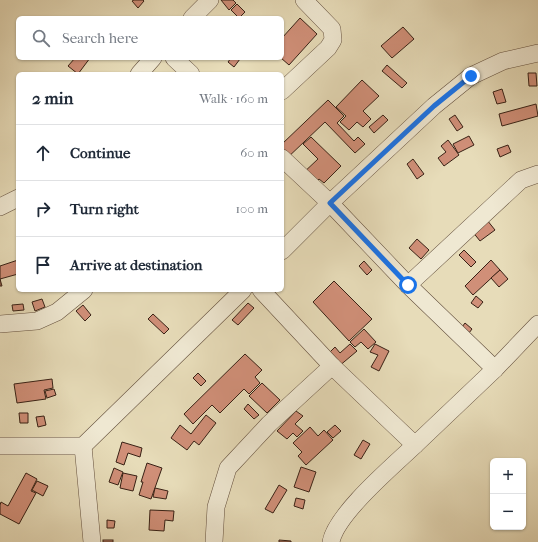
<!DOCTYPE html>
<html lang="en">
<head>
<meta charset="utf-8">
<style>
	body { margin:0; font-family:"IM FELL French Canon",serif; background:#f6f6f7; color:#1f2937 }
	.controls { position:absolute; right:12px; bottom:12px; display:grid; overflow:hidden; border-radius:6px; box-shadow:0 1px 3px #0004 }
	.controls button { width:36px; height:36px; display:grid; place-items:center; padding:0; border:0; border-bottom:1px solid #e0e1e3; background:#fff; color:#1f2937; font:20px sans-serif }
	.stop { position:absolute; width:12px; height:12px; margin:-9px; border:3px solid #1a73e8; border-radius:50%; background:#fff }
	.stop.end { background:#1a73e8; border-color:#fff; box-shadow:0 1px 4px #0008 }
	.list { margin:0; padding:0; list-style:none }
	h2 { display:flex; justify-content:space-between; align-items:center; height:52px; margin:0; padding:0 16px; font-size:17px }
	h2 small { font-size:13px; font-weight:400; color:#747a83 }
	.list li { display:grid; grid-template-columns:26px 1fr auto; gap:12px; align-items:center; box-sizing:border-box; height:56px; padding:0 16px; border-top:1px solid #e0e1e3 }
	.list b { display:block; font-size:15px; white-space:nowrap }
	.list em { font-size:13px; font-style:normal; color:#747a83 }
	.icon { flex:none; width:22px; height:22px; fill:none; stroke:currentColor; stroke-width:2; stroke-linecap:round; stroke-linejoin:round }
	.map { position:relative; flex:none; width:538px; height:542px; overflow:hidden }
	.search { position:absolute; background:#fff; box-shadow:0 1px 3px #0004; left:16px; top:16px; width:268px; height:44px; display:flex; align-items:center; gap:10px; box-sizing:border-box; padding:0 14px; border-radius:6px; color:#747a83; font-size:15px }
	.panel { position:absolute; background:#fff; box-shadow:0 1px 3px #0004; left:16px; top:72px; width:268px; height:220px; border-radius:6px }
	.map>svg:first-child { display:block }
</style>
</head>
<body>
<div class="map">
<svg width="538" height="542" viewBox="0 0 538 542">
	<rect width="100%" height="100%" fill="#e7dcb9"/>
	<filter id="stains"><feTurbulence type="fractalNoise" baseFrequency=".005" numOctaves="4"/><feColorMatrix values="0 0 0 0 .2 0 0 0 0 .09 0 0 0 0 .02 0 0 0 .5 -.17"/></filter>
	<radialGradient id="worn" r=".72"><stop offset=".6" stop-color="#630" stop-opacity="0"/><stop offset="1" stop-color="#630" stop-opacity=".3"/></radialGradient>
	<g fill="#d08f78" stroke="#382115">
		<polygon points="134,0 143,0 144,1 138,8 132,1"/>
		<polygon points="221,0 233,0 236,3 229,10"/>
		<polygon points="237,4 245,12 239,18 231,10"/>
		<polygon points="300,18 317,34 289,65 281,58 282,38"/>
		<polygon points="403,27 414,39 392,58 381,46"/>
		<polygon points="75,58 90,58 78,74 68,66"/>
		<polygon points="231,58 240,59 234,67 228,62"/>
		<polygon points="387,65 407,83 402,88 382,71"/>
		<polygon points="528,73 536,73 537,86 529,86"/>
		<polygon points="362,80 379,96 363,111 371,119 363,127 357,122 349,130 340,122 346,116 336,107"/>
		<polygon points="502,89 506,102 497,104 493,92"/>
		<polygon points="328,100 344,116 337,123 354,141 358,137 365,144 355,153 325,122 284,161 282,159 282,144"/>
		<polygon points="536,104 538,116 502,126 499,114"/>
		<polygon points="383,115 388,120 374,133 369,127"/>
		<polygon points="455,115 463,127 457,131 449,119"/>
		<polygon points="469,136 474,145 458,153 453,144"/>
		<polygon points="311,137 341,166 324,183 319,179 312,186 301,175 318,159 303,144"/>
		<polygon points="448,140 459,155 444,166 438,158 446,152 441,146"/>
		<polygon points="508,145 511,152 500,157 497,149"/>
		<polygon points="413,159 424,174 417,179 407,164"/>
		<polygon points="487,220 495,230 480,241 472,231"/>
		<polygon points="417,239 429,250 421,259 409,248"/>
		<polygon points="464,250 476,262 471,267 459,255"/>
		<polygon points="18,260 18,274 0,279 2,286 0,286 0,266"/>
		<polygon points="491,260 500,270 473,295 465,286"/>
		<polygon points="364,261 372,270 367,275 359,266"/>
		<polygon points="500,270 508,279 499,287 491,278"/>
		<polygon points="334,281 372,319 349,341 313,302"/>
		<polygon points="476,296 483,302 478,308 471,303"/>
		<polygon points="42,299 45,307 35,311 32,302"/>
		<polygon points="248,303 254,308 238,325 232,320"/>
		<polygon points="23,304 24,310 13,311 12,305"/>
		<polygon points="83,305 91,315 85,321 76,311"/>
		<polygon points="153,314 169,329 164,334 148,319"/>
		<polygon points="465,323 472,329 466,337 459,331"/>
		<polygon points="364,329 376,342 368,349 361,342 355,347 350,342"/>
		<polygon points="350,344 357,351 338,367 327,355 335,347 340,353"/>
		<polygon points="375,344 389,351 379,371 371,367 378,355 370,352"/>
		<polygon points="245,354 262,370 255,377 260,383 249,394 244,389 220,413 212,405 193,424 184,414"/>
		<polygon points="198,373 206,381 201,386 193,378"/>
		<polygon points="52,379 53,388 44,390 46,399 17,403 14,384"/>
		<polygon points="262,383 280,400 267,413 249,396"/>
		<polygon points="54,389 56,395 47,398 45,391"/>
		<polygon points="248,404 259,415 254,419 244,409"/>
		<polygon points="296,411 303,416 295,424 303,431 297,437 293,433 287,439 277,431"/>
		<polygon points="19,413 28,413 28,423 20,423"/>
		<polygon points="206,415 216,423 199,445 194,441 187,450 171,438 180,425 191,434"/>
		<polygon points="44,416 46,425 38,427 36,417"/>
		<polygon points="335,425 341,431 333,438 327,432"/>
		<polygon points="310,427 318,436 324,430 333,440 306,465 298,456 302,452 293,443"/>
		<polygon points="363,440 370,444 361,459 354,455"/>
		<polygon points="122,442 142,448 140,457 128,453 124,465 116,462"/>
		<polygon points="147,463 162,468 151,499 139,495 143,482 141,482"/>
		<polygon points="301,467 316,472 309,492 294,487"/>
		<polygon points="114,468 123,472 118,485 109,482"/>
		<polygon points="26,473 37,479 31,491 36,493 19,524 0,514 0,505 1,502 8,506"/>
		<polygon points="123,473 137,476 133,491 120,488"/>
		<polygon points="37,481 48,486 43,496 32,490"/>
		<polygon points="279,485 287,490 273,513 265,509"/>
		<polygon points="155,488 168,491 166,499 153,497"/>
		<polygon points="296,498 305,500 303,509 294,506"/>
		<polygon points="150,510 174,511 173,521 165,520 164,531 149,530"/>
		<polygon points="107,520 115,521 114,528 107,528"/>
		<rect x="103" y="540" width="10" height="2"/>
		<polygon points="279,540 291,541 291,542 279,542"/>
	</g>
	<g fill="none" stroke-linecap="round" stroke-linejoin="round">
		<defs>
			<g id="minor">
				<polyline points="192,18 210,0"/>
				<polyline points="174,58 191,74"/>
				<polyline points="139,74 153,58"/>
				<polyline points="282,91 328,48 333,40 332,29 304,0"/>
				<polyline points="282,158 330,203 408,285 495,369"/>
				<polyline points="0,207 18,198"/>
				<polyline points="282,251 330,203 434,106 471,76 503,61 538,53"/>
				<polyline points="408,285 521,180 538,174"/>
				<polyline points="261,290 332,366 415,445 495,369 538,324"/>
				<polyline points="0,324 37,321 57,312 84,290"/>
				<polyline points="0,446 83,446 243,290"/>
				<polyline points="83,446 92,542"/>
				<polyline points="214,542 216,507 228,468 269,424 332,366"/>
				<path d="M 331,542 C 336,514 393,466 415,445"/>
			</g>
		</defs>
		<use href="#minor" stroke="#64503e" stroke-width="18"/>
		<use href="#minor" stroke="#efe8d2" stroke-width="17"/>
	</g>
	<g fill="none" stroke-linecap="round" stroke-linejoin="round">
		<polyline stroke="#1a73e8" stroke-width="5" points="408,285 330,203 434,106 471,76"/>
	</g>
	<rect width="100%" height="100%" filter="url(#stains)"/>
	<rect width="100%" height="100%" fill="url(#worn)"/>
</svg>
<div class="controls">
<button>+</button>
<button>−</button>
</div>
<div class="stop" style="left:408px;top:285px"></div>
<div class="stop end" style="left:471px;top:76px"></div>
<div class="search"><svg class="icon" aria-label="search" viewBox="0 0 24 24"><circle cx="10" cy="10" r="6"/><path d="M15 15l6 6"/></svg>Search here</div>
<section class="panel">
<h2>2 min<small>Walk · 160 m</small></h2>
<ul class="list">
<li><svg class="icon" aria-label="ahead" viewBox="0 0 24 24"><path d="M12 20V5M6 11l6-6 6 6"/></svg><div><b>Continue</b></div><em>60 m</em></li>
<li><svg class="icon" aria-label="right" viewBox="0 0 24 24"><path d="M7 20v-9h11M14 6l5 5-5 5"/></svg><div><b>Turn right</b></div><em>100 m</em></li>
<li><svg class="icon" aria-label="arrive" viewBox="0 0 24 24"><path d="M6 21V4h12l-3 4 3 4H6"/></svg><div><b>Arrive at destination</b></div></li>
</ul>
</section>
</div>
</body>
</html>
